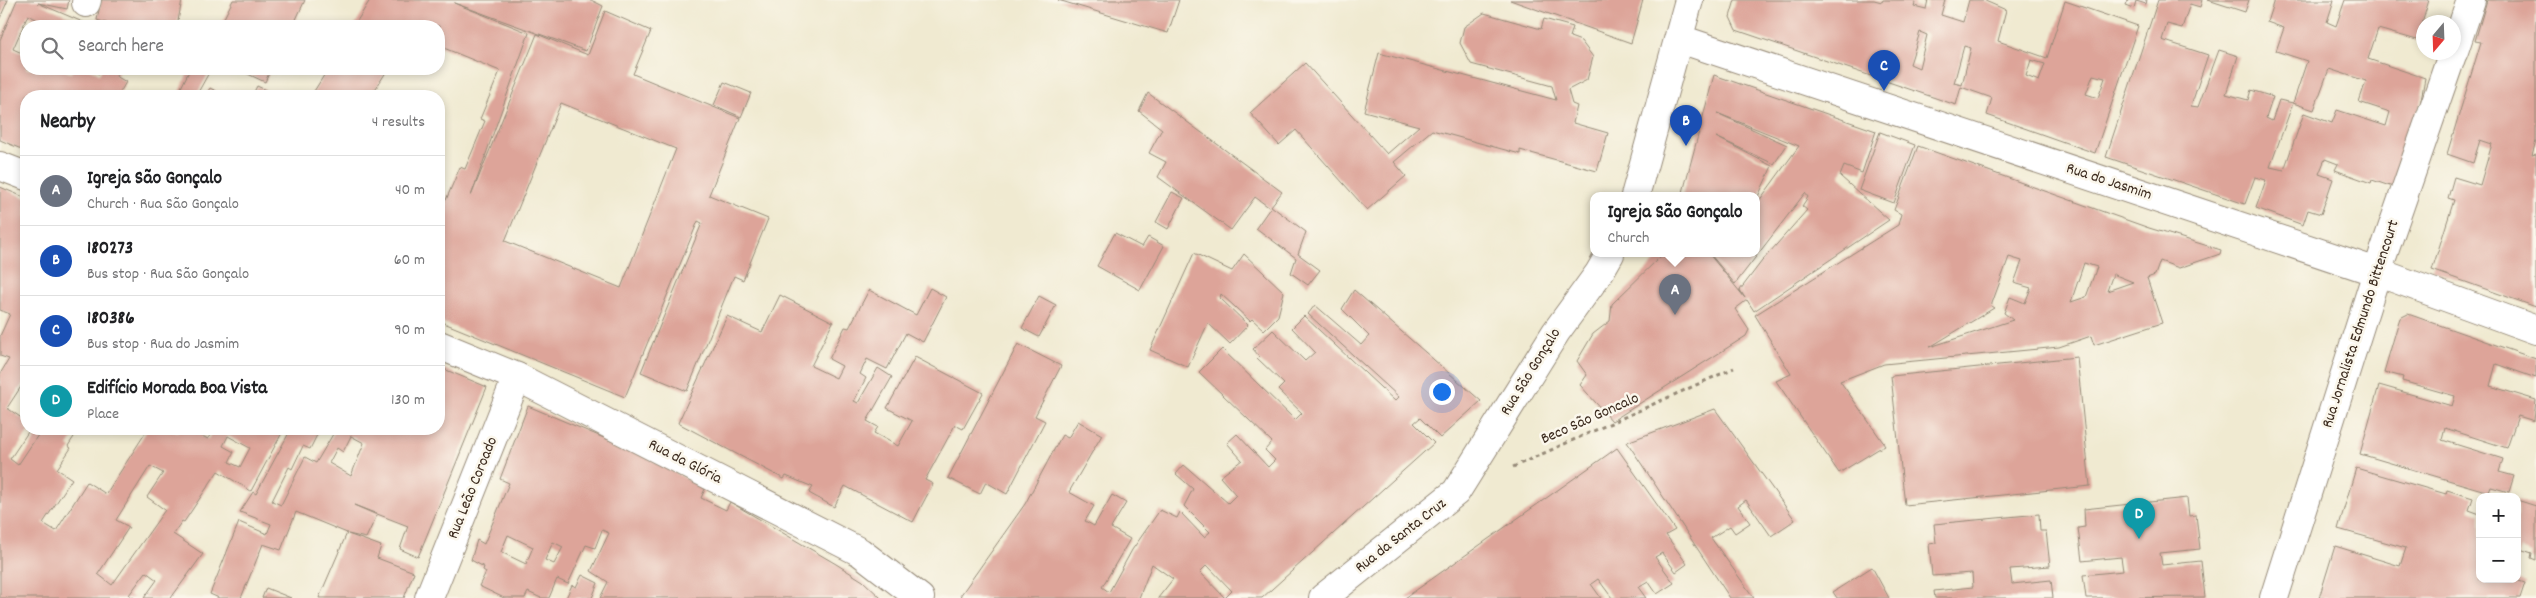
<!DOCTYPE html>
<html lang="en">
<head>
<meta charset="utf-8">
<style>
	body { margin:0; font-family:Dekko,sans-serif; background:#f6f6f6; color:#202124 }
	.controls { position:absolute; right:15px; bottom:15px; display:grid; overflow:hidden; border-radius:10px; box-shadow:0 2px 8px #0003 }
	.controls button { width:45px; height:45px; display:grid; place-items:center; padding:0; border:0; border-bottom:1px solid #e0e0e0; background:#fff; color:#202124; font:25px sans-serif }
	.compass { position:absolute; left:2416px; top:15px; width:45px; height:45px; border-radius:50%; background:#fff; box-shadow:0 2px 8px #0003; rotate:199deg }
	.you { position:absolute; left:1441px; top:391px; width:18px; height:18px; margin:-12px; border:4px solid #fff; border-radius:50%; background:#1a73e8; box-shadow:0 0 0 8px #1a73e833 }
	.badge { display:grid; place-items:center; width:32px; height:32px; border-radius:50%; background:#111827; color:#fff; font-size:16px; font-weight:700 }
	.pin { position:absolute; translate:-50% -41px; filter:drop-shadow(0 1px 2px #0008) }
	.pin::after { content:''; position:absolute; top:26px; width:18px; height:15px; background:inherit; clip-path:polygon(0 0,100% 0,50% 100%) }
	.popup { position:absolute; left:1590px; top:192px; width:170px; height:65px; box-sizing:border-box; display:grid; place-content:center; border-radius:10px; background:#fff; filter:drop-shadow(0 1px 4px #0005); font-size:16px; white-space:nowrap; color:#757577 }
	.popup b { font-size:19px; color:#202124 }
	.popup::after { content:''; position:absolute; left:50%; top:100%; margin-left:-10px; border:10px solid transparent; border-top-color:#fff }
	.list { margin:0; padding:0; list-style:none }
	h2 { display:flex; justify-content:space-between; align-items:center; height:65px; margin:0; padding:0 20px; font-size:21px }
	h2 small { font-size:16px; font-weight:400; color:#757577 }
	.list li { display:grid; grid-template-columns:32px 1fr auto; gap:15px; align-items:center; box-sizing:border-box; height:70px; padding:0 20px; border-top:1px solid #e0e0e0 }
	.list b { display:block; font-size:19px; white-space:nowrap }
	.list p { margin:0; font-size:16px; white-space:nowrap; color:#757577 }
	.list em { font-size:16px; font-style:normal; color:#757577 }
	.icon { flex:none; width:28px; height:28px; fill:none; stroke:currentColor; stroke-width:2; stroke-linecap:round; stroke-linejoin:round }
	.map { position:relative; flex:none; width:2536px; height:598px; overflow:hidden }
	.search { position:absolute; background:#fff; box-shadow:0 2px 8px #0003; left:20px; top:20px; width:425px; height:55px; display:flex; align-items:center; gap:12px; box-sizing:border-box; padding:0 18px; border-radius:20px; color:#757577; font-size:19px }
	.panel { position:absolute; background:#fff; box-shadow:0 2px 8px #0003; left:20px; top:90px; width:425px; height:345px; border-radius:20px }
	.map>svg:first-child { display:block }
</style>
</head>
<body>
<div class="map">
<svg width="2536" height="598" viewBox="0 0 2536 598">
	<rect width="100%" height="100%" fill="#fbf7ec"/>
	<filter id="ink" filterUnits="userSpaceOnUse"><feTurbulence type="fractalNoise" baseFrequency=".02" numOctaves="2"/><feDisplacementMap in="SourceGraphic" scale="10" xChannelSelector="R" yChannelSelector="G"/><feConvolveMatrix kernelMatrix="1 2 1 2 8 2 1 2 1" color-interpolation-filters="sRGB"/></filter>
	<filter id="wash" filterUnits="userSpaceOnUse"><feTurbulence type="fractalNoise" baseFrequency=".0096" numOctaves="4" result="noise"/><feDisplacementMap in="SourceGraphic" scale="20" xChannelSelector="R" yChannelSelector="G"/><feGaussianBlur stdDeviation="1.12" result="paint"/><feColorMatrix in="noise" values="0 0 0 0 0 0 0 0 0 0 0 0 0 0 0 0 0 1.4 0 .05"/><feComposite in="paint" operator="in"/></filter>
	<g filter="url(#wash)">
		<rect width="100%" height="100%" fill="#f0ead1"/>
		<g id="blocks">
			<g fill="#dda499" fill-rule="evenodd">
				<polygon points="0,0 8,0 0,18"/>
				<polygon points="17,0 69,0 67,9 38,3 85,23 83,26 35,26 38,20 28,15 13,49 22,53 26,45 26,69 66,69 65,71 71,73 73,69 91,69 99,74 102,69 120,69 116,76 126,82 118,96 26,96 26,151 0,140 0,40"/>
				<polygon points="101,0 182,0 177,26 115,26 97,20"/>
				<polygon points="233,0 305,0 293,26 220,26"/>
				<path d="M 370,0 L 591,0 L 603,6 L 586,51 L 454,3 L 529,33 L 471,196 L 537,34 L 588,55 L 605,11 L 651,31 L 633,74 L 740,118 L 709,195 L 768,219 L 743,280 L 734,276 L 687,391 L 641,372 L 702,223 L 698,221 L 625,397 L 439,321 L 439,202 L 440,198 L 446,200 L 460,167 L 465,169 L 485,121 L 480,119 L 500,71 L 439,46 L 439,26 L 354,26 ZM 561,103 L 676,149 L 621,288 L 505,241 Z"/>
				<polygon points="1058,0 1179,0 1168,33"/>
				<polygon points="1510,0 1643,0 1631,43"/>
				<path d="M 1735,0 L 1874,0 L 1882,2 L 1883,0 L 1916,0 L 1914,6 L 1926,9 L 1928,0 L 1945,0 L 1941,15 L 1963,22 L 1969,0 L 1983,0 L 2006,10 L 1998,41 L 2047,58 L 2065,1 L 2138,26 L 2095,153 L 1987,115 L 1992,98 L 1961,87 L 1956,105 L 1736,30 L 1730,17 ZM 1920,32 L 1927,35 L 1919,68 L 1910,64 ZM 1964,46 L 1971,48 L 1962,85 L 1954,83 ZM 2031,60 L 2045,64 L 2039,81 L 2026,76 ZM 2093,75 L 2105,78 L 2098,98 L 2086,94 Z"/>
				<polygon points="2128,0 2147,0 2146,4 2136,1 2134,8 2126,5"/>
				<polygon points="2158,0 2202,0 2200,7 2190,4 2182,28 2167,24 2162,40 2208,55 2191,106 2198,107 2219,50 2238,56 2226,94 2248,100 2251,90 2273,97 2266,118 2272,121 2279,100 2293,103 2270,167 2284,170 2304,113 2332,123 2337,110 2386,126 2390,112 2359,102 2366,81 2329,69 2314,110 2293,103 2307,61 2276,51 2284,28 2267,22 2274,0 2334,0 2327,22 2336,26 2345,0 2429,0 2417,40 2378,29 2368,59 2425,78 2417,121 2396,188 2372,180 2371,183 2335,170 2338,164 2325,159 2319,174 2333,179 2321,214 2308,210 2303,225 2256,208 2266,180 2255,177 2245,204 2106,157"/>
				<polygon points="2208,0 2249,0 2245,12"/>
				<polygon points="2487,0 2536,0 2536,141 2532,155 2536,154 2536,307 2432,270 2454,200 2448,198 2454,177 2480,185 2492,144 2480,140 2473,163 2447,154 2481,42 2475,41"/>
				<polygon points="1484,13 1541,29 1544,19 1573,27 1570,37 1581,41 1593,57 1587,80 1568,90 1572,104 1577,106 1573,123 1608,133 1597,171 1520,150 1520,154 1432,130 1394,162 1406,176 1367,210 1296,130 1279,145 1250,113 1305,63 1387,154 1419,126 1364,111 1379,53 1556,100 1552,86 1471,64 1460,43 1464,27"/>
				<polygon points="190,69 211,69 196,96 177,96"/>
				<polygon points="237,69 271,69 265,82"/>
				<polygon points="328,69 388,69 371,96 311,96"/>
				<polygon points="1714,75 1876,131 1862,173 1844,166 1840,176 1889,220 1754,311 1747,300 1735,309 1749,330 1746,336 1612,421 1580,385 1587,375 1577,361 1593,334 1610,321 1612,304 1663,254 1709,254 1745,298 1740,290 1762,261 1807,210 1802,206 1808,197 1805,193 1735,284 1710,254 1756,254 1756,205 1799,146 1717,113 1787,145 1774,164 1716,137 1772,166 1756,201 1756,196 1682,196"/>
				<polygon points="724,82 751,93 741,117 714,105"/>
				<polygon points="257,86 272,93 270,96 252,96"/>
				<polygon points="210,88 224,95 224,96 205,96"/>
				<polygon points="1148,93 1282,192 1271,206 1306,232 1298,254 1320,270 1308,285 1291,273 1296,258 1256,228 1270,208 1255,197 1231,230 1158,177 1166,162 1149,153 1162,129 1139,111"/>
				<polygon points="1880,132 1915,145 1894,203 1859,190"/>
				<path d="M 1918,146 L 2149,228 L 2221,250 L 2220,254 L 2179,268 L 2160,261 L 2155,275 L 2147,278 L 2162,323 L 2094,345 L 2091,336 L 2059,347 L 1884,364 L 1840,381 L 1885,445 L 1839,473 L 1776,381 L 1791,374 L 1755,315 L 1898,225 L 1901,214 L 1894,210 ZM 2009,257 L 2022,261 L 2014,283 L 2031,288 L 2025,303 L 2010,297 L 2004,313 L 2013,320 L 1930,347 L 1994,308 L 1991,306 ZM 2084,263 L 2097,267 L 2086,297 L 2071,302 ZM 2113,274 L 2133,282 L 2107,291 Z"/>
				<path d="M 0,187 L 26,198 L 26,379 L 7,408 L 26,421 L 26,429 L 30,429 L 10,459 L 18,465 L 42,429 L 79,429 L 68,446 L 71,448 L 57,469 L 72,479 L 43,523 L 56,531 L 87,482 L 106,494 L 146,432 L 140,429 L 171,429 L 177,432 L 178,429 L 205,429 L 202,436 L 208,439 L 213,429 L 284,429 L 251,491 L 218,471 L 184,522 L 182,521 L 173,534 L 203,554 L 171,598 L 144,598 L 157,580 L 146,572 L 129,595 L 134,598 L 0,598 L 0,374 L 9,359 L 0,356 L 0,336 L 10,314 L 0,310 ZM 228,436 L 250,448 L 240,467 L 229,462 L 234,452 L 223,446 ZM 150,466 L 163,473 L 147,497 L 165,510 L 112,585 L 98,574 L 129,527 L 116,520 Z"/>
				<polygon points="1172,192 1184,198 1168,229 1156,222"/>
				<polygon points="1115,233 1142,247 1148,237 1164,246 1140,290 1097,266"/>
				<polygon points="1194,253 1232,271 1244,254 1284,292 1278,316 1264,330 1252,319 1250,321 1221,294 1220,298 1248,325 1230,344 1208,323 1188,367 1150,350"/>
				<polygon points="930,288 946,297 923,342 906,333 887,369 867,359 860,374 866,378 854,401 858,403 878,368 892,377 867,421 878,427 874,433 898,446 912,421 887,408 915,357 983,393 963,429 955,425 925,480 933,484 913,522 845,486 834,507 809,493 813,487 786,476 784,479 678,423 727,316 762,332 780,295 833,322 811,366 836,378 842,366 829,359 845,327 849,328 869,290 916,315"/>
				<polygon points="1354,290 1481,401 1440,438 1420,418 1414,423 1434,443 1262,598 1225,598 1232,591 1207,565 1200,572 1225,598 1158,598 1173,579 1152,564 1139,598 963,598 960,596 1025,504 1062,435 1068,438 1078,421 1102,435 1069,492 1094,506 1085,521 1094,526 1112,495 1126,503 1111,528 1130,539 1102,587 1109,592 1132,550 1160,510 1177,518 1180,512 1204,537 1210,532 1184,506 1193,489 1176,474 1184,465 1228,503 1236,495 1220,477 1242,460 1227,443 1237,434 1268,467 1275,460 1265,450 1272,442 1199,372 1222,349 1295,420 1302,413 1278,390 1284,384 1257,358 1259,356 1253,349 1273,330 1305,361 1315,352 1292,328 1304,316 1395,401 1399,397 1308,314 1315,305 1361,345 1369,336 1342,309"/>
				<polygon points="1039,296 1056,305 1039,337 1022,328"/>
				<polygon points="2408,314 2536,359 2536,378 2496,364 2490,386 2536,400 2534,421 2518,416 2507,448 2445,428 2442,440 2503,459 2499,472 2514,476 2509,492 2491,487 2489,492 2360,454 2379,385 2452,406 2455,396 2402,381 2403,377 2384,372 2398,324 2400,318"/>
				<polygon points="1018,344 1061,366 1035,416 1045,421 1007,494 986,482 980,494 948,478"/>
				<polygon points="2077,357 2090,486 1905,505 1891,376"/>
				<path d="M 439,367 L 487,387 L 418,557 L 400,549 L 408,526 L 354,505 L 377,515 L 366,538 L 348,534 L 381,546 L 377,558 L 414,572 L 404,598 L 319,598 L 347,533 L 296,512 L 281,550 L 263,544 L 241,598 L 219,598 L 210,594 L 239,522 L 267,534 L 271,524 L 240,512 L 253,492 L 256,494 L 291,429 L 320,429 L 310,449 L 303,446 L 292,469 L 289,467 L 272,501 L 281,505 L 305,457 L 316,463 L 336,429 L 439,429 ZM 351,436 L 364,443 L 351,476 L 329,463 L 337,448 L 343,452 Z"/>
				<path d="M 528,406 L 637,452 L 705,489 L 701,498 L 726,510 L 730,502 L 836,564 L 863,581 L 881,598 L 600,598 L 608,582 L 591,571 L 609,533 L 602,530 L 595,548 L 586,545 L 568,584 L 557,579 L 549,598 L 541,598 L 528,592 L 525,598 L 504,598 L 479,586 L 486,572 L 483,570 L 484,567 L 471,560 L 477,540 L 484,544 L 509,483 L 500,479 ZM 508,535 L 533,547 L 526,564 L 501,552 ZM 553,542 L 563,547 L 554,564 L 545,560 Z"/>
				<polygon points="1715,409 1795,520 1771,536 1746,500 1738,506 1750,523 1735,533 1730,526 1711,538 1754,598 1730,598 1627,442"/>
				<polygon points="1617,448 1675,530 1666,535 1687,564 1676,572 1662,553 1655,557 1674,583 1657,594 1648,581 1638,587 1646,598 1612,598 1598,579 1591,584 1601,598 1405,598"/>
				<polygon points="2356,468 2446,494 2447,490 2473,498 2469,510 2480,514 2480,579 2513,579 2525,583 2520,598 2319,598 2335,546 2400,566 2406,548 2338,529"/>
				<polygon points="2187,498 2189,516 2196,515 2200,549 2160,553 2162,565 2201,561 2205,597 2086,598 2083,575 2123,571 2121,557 2082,561 2078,528 2085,527 2084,509"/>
				<polygon points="2517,500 2536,506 2536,560 2531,558 2532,553 2520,549 2517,556"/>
				<polygon points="2039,514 2040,531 2046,531 2050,566 2010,569 2012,584 2051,580 2053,598 1935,598 1934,591 1973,587 1972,573 1932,576 1929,544 1936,543 1934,524"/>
				<polygon points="1872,567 1889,598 1837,598 1833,592"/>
				<polygon points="582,575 598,583 592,598 566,598 572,585 576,587"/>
				<polygon points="266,588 291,598 262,598"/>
			</g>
		</g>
	</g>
	<g filter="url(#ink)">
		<use href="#blocks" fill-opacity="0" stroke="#968a78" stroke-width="1"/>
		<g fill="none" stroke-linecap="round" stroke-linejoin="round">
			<defs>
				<g id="street">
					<polyline points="86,3 87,0"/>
					<polyline points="2454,51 2471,0"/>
					<polyline points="429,598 517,377"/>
					<polyline points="2274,598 2377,272 2453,52"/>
				</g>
				<g id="secondary">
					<polyline points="1680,39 2377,272 2536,330"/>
					<polyline points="0,166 26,176"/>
					<polyline points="1635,196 1689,0"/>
					<polyline points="439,345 517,377 860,552 920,598"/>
					<polyline points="1323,598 1456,492 1556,332 1599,273 1610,254"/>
				</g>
			</defs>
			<use href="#street" stroke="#968a78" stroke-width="30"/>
			<use href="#secondary" stroke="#968a78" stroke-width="30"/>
			<polyline stroke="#968a78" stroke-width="3" stroke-dasharray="4 4" stroke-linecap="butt" points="1513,467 1734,368"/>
			<use href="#street" stroke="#fff" stroke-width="28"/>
			<use href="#secondary" stroke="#fff" stroke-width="28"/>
		</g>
	</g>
	<g text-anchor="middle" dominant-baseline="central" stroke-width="5" stroke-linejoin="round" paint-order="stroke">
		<g font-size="16" fill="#3b2a1e" stroke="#fbf7ec">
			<text transform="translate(2109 182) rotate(18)">Rua do Jasmim</text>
			<text transform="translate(2361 324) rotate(-72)">Rua Jornalista Edmundo Bittencourt</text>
			<text transform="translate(1531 372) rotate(-58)">Rua São Gonçalo</text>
			<text transform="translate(1590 419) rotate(-24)">Beco São Goncalo</text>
			<text transform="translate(685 462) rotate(27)">Rua da Glória</text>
			<text transform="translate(473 488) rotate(-68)">Rua Leão Coroado</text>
			<text transform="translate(1401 536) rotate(-38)">Rua da Santa Cruz</text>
		</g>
	</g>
</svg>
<div class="controls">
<button>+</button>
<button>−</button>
</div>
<svg class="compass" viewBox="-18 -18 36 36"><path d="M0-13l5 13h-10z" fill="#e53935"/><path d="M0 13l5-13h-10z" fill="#757577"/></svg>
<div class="you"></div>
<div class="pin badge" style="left:1675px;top:315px;background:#6b7280">A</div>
<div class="popup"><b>Igreja São Gonçalo</b>Church</div>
<div class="pin badge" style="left:1686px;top:146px;background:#1a4fb4">B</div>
<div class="pin badge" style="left:1884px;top:91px;background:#1a4fb4">C</div>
<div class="pin badge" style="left:2139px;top:539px;background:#0f9aa8">D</div>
<div class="search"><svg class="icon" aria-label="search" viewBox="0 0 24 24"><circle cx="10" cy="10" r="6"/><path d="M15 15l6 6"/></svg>Search here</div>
<section class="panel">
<h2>Nearby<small>4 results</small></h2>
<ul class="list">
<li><span class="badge" style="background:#6b7280">A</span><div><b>Igreja São Gonçalo</b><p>Church · Rua São Gonçalo</p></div><em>40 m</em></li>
<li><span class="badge" style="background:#1a4fb4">B</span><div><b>180273</b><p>Bus stop · Rua São Gonçalo</p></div><em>60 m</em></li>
<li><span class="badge" style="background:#1a4fb4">C</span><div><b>180386</b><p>Bus stop · Rua do Jasmim</p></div><em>90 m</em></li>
<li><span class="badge" style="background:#0f9aa8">D</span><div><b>Edifício Morada Boa Vista</b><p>Place</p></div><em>130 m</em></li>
</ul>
</section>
</div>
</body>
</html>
